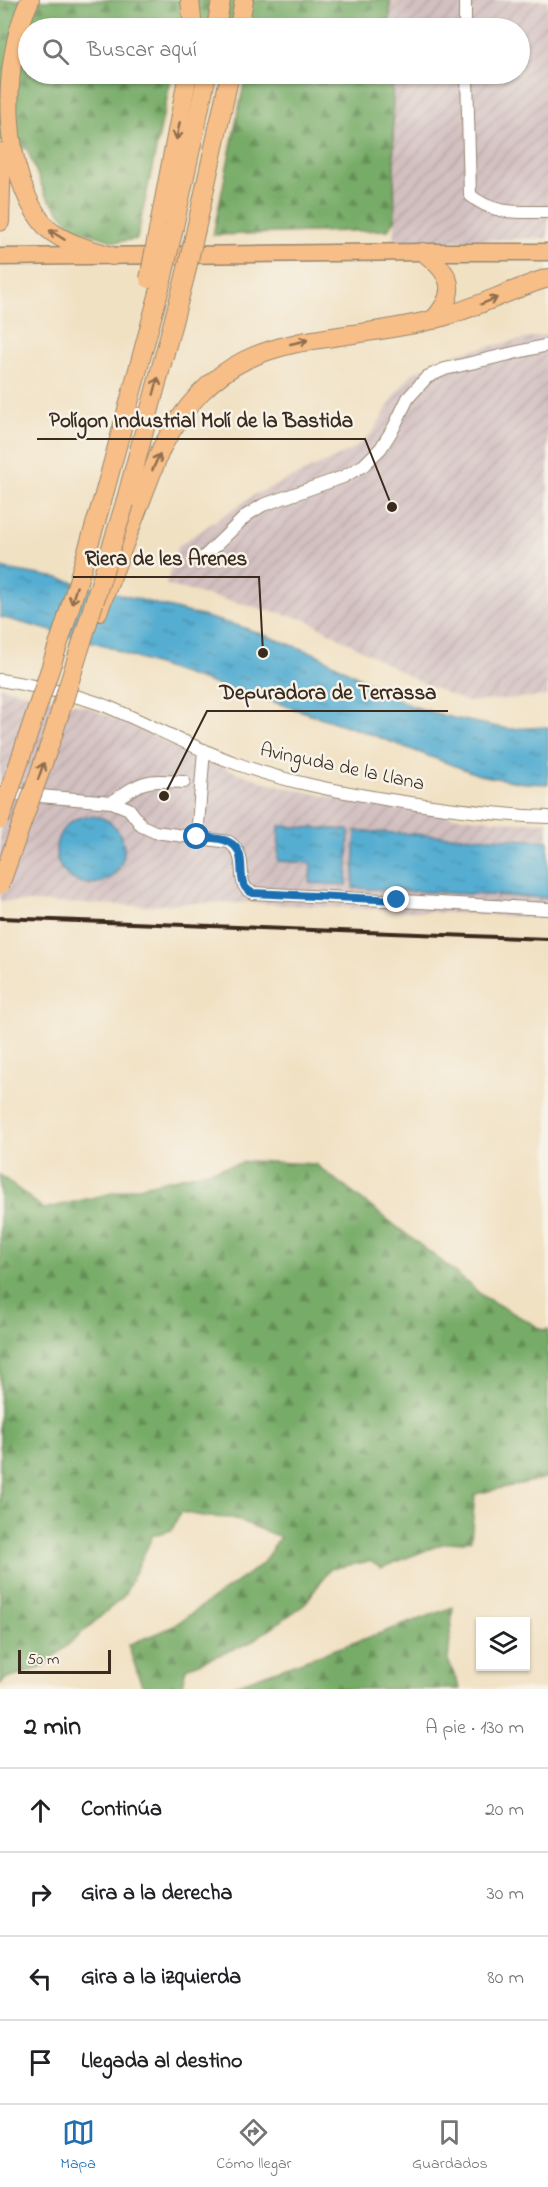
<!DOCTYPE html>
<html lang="es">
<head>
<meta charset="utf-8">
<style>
	body { margin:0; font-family:"Indie Flower",sans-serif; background:#f2f2f2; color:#202124 }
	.controls { position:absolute; right:18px; bottom:18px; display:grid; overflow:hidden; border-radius:0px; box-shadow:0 2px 4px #0004 }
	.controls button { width:54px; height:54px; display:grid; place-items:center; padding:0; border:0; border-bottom:2px solid #e0e0e0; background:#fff; color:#202124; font:30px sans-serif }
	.scale { position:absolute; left:18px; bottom:15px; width:93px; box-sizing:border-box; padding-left:6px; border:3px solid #3b2a1e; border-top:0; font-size:16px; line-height:21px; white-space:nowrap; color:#3b2a1e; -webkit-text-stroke:4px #f7f3e8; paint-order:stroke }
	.stop { position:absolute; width:18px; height:18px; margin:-14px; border:4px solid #1f6fb2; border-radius:50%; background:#fff }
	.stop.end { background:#1f6fb2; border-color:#fff; box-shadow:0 2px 6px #0008 }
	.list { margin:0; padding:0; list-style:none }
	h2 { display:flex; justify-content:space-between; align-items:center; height:78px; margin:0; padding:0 24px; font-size:26px }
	h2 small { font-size:20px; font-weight:400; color:#757577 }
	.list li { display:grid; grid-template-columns:39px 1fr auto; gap:18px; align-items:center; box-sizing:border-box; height:84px; padding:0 24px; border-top:2px solid #e0e0e0 }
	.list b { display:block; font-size:22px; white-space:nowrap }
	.list em { font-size:20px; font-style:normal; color:#757577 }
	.icon { flex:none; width:33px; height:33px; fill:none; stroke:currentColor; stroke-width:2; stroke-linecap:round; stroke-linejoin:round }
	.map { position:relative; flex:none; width:548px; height:1689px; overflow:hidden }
	.search { position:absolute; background:#fff; box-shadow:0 2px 4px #0004; left:18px; right:18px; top:18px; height:66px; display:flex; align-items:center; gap:15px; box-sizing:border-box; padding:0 21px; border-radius:33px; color:#757577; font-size:22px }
	.sheet { height:414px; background:#fff }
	nav { display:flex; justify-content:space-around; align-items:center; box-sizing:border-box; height:84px; border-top:2px solid #e0e0e0; background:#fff; font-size:16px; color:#757577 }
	nav a { display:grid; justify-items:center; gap:3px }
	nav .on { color:#1f6fb2 }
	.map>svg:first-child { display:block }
</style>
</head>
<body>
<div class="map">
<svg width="548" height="1689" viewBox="0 0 548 1689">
	<defs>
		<pattern id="industrial-furrows" width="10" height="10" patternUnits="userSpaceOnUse" patternTransform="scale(1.5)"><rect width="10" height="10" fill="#d2bfc0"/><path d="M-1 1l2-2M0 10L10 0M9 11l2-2" fill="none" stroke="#b5a4a5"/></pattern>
		<pattern id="forest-firs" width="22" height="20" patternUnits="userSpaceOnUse" patternTransform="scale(1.5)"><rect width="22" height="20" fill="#77ac68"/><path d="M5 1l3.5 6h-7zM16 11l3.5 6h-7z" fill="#638c55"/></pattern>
		<pattern id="water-ripples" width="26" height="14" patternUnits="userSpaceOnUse" patternTransform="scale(1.5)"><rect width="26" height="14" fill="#54add1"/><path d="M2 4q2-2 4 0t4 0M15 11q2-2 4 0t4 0" fill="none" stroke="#478da9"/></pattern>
	</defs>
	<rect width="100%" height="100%" fill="#f7f3e8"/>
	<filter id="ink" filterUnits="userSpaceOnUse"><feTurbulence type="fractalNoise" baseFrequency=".0167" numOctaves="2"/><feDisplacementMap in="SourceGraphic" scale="12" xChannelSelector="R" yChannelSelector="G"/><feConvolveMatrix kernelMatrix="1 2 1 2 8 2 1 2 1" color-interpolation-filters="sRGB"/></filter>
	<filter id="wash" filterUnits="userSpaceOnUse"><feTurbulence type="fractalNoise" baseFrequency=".008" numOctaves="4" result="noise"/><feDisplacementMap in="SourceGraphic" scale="24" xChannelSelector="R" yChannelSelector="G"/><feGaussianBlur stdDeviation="1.35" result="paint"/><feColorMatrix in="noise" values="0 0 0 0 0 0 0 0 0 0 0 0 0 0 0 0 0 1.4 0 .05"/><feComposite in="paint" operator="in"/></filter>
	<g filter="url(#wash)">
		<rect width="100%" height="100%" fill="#f1e1c3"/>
		<g fill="url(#industrial-furrows)">
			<polygon points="390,0 548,0 548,238 394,242 395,220 392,74 520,74 520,28 390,28"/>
			<polygon points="548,334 548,696 467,702 416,680 307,620 166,585 178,546 254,495 352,450 372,433 398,391 413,373 458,353"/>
			<polygon points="0,687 88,707 230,770 268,783 356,803 449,816 514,822 548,822 548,918 250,903 179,903 152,906 0,901"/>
		</g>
		<g fill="url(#forest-firs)" stroke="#596b43" stroke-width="1.5">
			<polygon points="0,0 390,0 390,28 256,28 184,20 181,28 28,28 28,74 172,74 137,239 115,242 72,227 45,194 27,149 0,142"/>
			<polygon points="246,74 392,74 395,220 388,230 213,235"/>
			<polygon points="250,1161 315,1164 440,1260 484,1297 545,1331 548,1329 548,1476 542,1479 475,1494 471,1540 442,1544 381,1568 370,1561 330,1569 304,1605 249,1643 186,1668 181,1689 145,1689 141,1683 128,1645 172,1627 262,1564 280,1537 233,1518 208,1517 180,1512 172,1530 153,1535 124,1596 41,1668 7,1678 0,1684 0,1175 44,1209"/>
			<polygon points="453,1607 448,1660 460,1689 224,1689"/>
		</g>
		<g fill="url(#water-ripples)" stroke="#486c78" stroke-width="1.5">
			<polygon points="0,568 58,578 239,626 316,654 411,706 453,718 508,729 548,727 548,784 524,783 479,775 365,732 274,702 247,695 127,655 108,646 0,617"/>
			<circle cx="90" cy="850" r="34"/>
			<polygon points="279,826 349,830 347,885 310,883 311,863 278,861"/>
			<polygon points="356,831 548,841 548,898 353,888"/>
		</g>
	</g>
	<g filter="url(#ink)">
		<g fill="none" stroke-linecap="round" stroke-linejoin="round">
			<defs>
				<g id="minor">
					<polyline points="465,0 465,28"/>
					<path d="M 467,74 L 470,195 C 493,215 519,212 548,212"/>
					<polyline points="203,558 247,515 263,505 343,477 364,465 381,448 394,427 408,398 427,377 445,369 548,345"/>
					<path d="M 0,680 C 36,686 72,693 106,706 C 149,724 191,747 235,763 C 285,782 337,791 390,800 C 442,808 495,815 548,817"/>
					<path d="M 3,793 L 112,802 L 129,809 L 142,826 L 155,832 L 229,842 C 252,858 232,886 253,893 L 548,909"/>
					<path d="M 112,802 C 145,779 145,780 184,782"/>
					<polyline points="197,837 204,750"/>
				</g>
				<polyline id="major" points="0,257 423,252 548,252"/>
				<g id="highway">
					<path d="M 30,0 C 0,62 0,178 48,229 C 66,244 90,249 112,256"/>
					<polyline points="190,0 193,28"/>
					<polyline points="216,28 221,0"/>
					<polyline points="239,28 244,0"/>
					<polyline points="0,222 2,152"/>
					<polyline points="174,227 207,74"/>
					<polyline points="196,229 230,74"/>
					<polyline points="158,231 188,74"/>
					<path d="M 423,252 C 451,273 460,291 433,320"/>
					<polyline points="103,498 162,281"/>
					<polyline points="125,503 185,277"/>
					<path d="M 98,612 L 161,449 C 228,322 315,349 432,320 C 472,310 509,290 548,278"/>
				</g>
			</defs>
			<use href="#minor" stroke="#968670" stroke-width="14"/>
			<use href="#major" stroke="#968670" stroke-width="19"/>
			<use href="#highway" stroke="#968670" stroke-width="20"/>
			<use href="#minor" stroke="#fff" stroke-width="12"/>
			<use href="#major" stroke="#f7be87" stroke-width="16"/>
			<use href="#highway" stroke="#f7be87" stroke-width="18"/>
			<polyline stroke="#3b2a1e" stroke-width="4" points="0,918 548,939"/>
			<defs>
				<g id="highway-bridge">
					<polyline points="185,277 196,229"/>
					<polyline points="149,279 158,231"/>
					<polyline points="162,281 174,227"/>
					<polyline points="0,820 66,621 103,498"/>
					<polyline points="0,885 53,735 125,503"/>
				</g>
			</defs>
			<use href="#highway-bridge" stroke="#968670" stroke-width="20" stroke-linecap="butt"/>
			<use href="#highway-bridge" stroke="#f7be87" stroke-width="18"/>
		</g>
		<defs><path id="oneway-shaft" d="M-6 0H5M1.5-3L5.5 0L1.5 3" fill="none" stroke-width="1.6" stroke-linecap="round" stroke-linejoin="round" transform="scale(1.5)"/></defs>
		<g stroke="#906d4d">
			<use href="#oneway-shaft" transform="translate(178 131) rotate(101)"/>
			<use href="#oneway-shaft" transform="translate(57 235) rotate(-148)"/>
			<use href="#oneway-shaft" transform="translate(489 301) rotate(-22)"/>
			<use href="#oneway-shaft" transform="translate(299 342) rotate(-13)"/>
			<use href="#oneway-shaft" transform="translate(156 386) rotate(-75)"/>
			<use href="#oneway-shaft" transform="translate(156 462) rotate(-66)"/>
			<use href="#oneway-shaft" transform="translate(74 595) rotate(107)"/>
			<use href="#oneway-shaft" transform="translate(41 771) rotate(-71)"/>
		</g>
	</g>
	<g fill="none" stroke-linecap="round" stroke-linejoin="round" filter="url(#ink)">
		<path stroke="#1f6fb2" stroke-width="8" d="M 197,837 C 207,838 220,837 229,842 C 252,853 231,885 253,893 L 397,900"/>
	</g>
	<g text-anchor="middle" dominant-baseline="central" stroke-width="5" stroke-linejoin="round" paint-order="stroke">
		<g font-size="20" fill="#3b2a1e" stroke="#f7f3e8">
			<text transform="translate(342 768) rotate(12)">Avinguda de la Llana</text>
		</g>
	</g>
	<path fill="none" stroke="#3b2a1e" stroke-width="2" d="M392 507L365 439H37M263 653L259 577H73M164 796L207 711H448"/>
	<g fill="#3b2a1e" stroke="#f7f3e8" stroke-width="2">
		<circle cx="392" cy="507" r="6"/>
		<circle cx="263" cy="653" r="6"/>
		<circle cx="164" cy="796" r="6"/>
	</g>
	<g font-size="21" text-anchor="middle" font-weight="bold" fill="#3b2a1e" stroke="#f7f3e8" stroke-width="5" stroke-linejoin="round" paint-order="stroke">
		<text x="201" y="427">Polígon Industrial Molí de la Bastida</text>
		<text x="166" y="565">Riera de les Arenes</text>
		<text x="328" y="699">Depuradora de Terrassa</text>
	</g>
</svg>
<div class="controls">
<button><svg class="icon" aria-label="layers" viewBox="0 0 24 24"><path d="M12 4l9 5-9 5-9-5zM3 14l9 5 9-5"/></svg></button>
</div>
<div class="scale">50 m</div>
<div class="stop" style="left:197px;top:837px"></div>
<div class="stop end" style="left:397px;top:900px"></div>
<div class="search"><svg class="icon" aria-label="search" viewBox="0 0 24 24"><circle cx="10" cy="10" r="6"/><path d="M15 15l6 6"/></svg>Buscar aquí</div>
</div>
<section class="sheet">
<h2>2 min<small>A pie · 130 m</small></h2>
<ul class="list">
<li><svg class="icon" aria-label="ahead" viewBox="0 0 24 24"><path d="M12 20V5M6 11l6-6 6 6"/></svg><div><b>Continúa</b></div><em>20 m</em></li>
<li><svg class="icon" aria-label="right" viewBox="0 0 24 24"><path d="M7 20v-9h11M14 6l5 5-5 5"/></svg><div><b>Gira a la derecha</b></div><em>30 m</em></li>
<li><svg class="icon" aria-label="left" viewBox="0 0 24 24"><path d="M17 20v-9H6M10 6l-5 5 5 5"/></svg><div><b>Gira a la izquierda</b></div><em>80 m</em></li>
<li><svg class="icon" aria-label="arrive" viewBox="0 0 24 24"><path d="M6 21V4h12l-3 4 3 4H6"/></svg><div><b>Llegada al destino</b></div></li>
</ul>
</section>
<nav>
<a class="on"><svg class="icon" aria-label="map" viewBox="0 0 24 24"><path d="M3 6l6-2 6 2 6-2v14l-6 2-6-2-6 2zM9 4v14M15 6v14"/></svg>Mapa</a>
<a><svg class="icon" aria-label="directions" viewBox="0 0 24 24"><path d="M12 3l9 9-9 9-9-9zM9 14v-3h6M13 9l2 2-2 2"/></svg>Cómo llegar</a>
<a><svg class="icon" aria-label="saved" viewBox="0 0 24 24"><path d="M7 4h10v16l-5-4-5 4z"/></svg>Guardados</a>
</nav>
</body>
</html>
